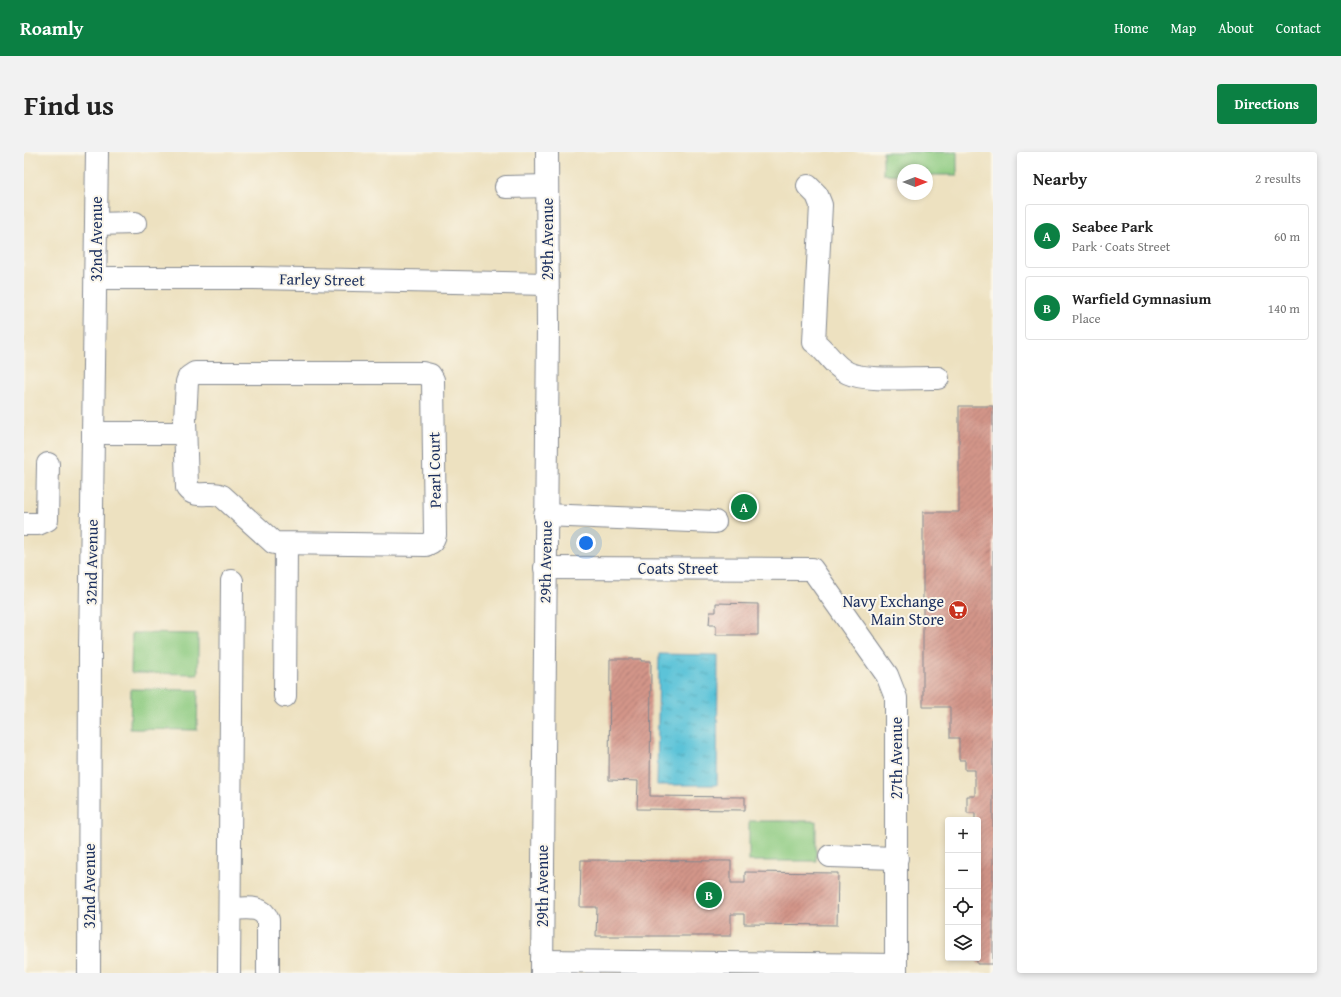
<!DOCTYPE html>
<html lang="en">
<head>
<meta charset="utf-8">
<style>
	body { margin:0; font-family:"Gentium Book Plus",serif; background:#f2f2f2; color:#222 }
	.controls { position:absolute; right:12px; bottom:12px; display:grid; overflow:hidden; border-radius:4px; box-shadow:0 2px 6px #0003 }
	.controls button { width:36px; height:36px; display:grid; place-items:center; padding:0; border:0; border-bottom:1px solid #e0e0e0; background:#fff; color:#222; font:20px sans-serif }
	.compass { position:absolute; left:873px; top:12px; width:36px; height:36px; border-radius:50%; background:#fff; box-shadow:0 2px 6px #0003; rotate:90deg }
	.you { position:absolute; left:562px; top:391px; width:14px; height:14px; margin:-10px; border:3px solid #fff; border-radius:50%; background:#1a73e8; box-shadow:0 0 0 6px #1a73e833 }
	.badge { display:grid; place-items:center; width:26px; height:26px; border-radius:50%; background:#0b8043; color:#fff; font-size:13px; font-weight:700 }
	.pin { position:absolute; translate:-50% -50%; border:2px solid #fff; box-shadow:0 1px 4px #0006 }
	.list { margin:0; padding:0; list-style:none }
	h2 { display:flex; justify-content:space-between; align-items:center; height:52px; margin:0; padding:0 16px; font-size:17px }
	h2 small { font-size:13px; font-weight:400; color:#767676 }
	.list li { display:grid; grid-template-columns:26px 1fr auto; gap:12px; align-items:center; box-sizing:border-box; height:64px; margin:0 8px 8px; padding:0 8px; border:1px solid #e0e0e0; border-radius:4px }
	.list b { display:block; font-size:15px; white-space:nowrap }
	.list p { margin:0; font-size:13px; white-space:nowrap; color:#767676 }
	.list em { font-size:13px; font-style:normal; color:#767676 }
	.icon { flex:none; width:22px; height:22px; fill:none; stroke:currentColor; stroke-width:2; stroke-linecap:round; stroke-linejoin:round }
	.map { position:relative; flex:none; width:969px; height:821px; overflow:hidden; border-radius:4px }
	header { display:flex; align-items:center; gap:24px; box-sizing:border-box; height:56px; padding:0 20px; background:#0b8043; color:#fff }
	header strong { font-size:19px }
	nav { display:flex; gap:22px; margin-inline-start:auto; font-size:14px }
	.intro { display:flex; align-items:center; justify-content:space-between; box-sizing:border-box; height:96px; padding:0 24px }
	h1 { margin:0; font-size:28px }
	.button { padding:10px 18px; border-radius:4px; background:#0b8043; color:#fff; font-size:14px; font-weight:700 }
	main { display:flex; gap:24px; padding:0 24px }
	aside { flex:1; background:#fff; border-radius:4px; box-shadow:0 2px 6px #0003 }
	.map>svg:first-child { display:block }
</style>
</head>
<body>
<header>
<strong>Roamly</strong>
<nav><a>Home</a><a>Map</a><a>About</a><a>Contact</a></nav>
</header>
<div class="intro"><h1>Find us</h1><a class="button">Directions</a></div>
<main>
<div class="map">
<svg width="969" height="821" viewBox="0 0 969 821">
	<defs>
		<pattern id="water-ripples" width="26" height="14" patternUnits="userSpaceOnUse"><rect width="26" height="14" fill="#5bc3d8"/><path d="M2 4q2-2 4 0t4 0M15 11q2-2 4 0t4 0" fill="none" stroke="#4a9fb2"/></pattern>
		<pattern id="building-hatch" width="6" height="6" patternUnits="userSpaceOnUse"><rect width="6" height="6" fill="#d39589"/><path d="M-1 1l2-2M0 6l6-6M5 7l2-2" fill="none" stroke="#aa7a73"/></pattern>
	</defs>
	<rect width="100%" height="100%" fill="#fbf7ec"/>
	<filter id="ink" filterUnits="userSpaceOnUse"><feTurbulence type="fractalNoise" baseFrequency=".025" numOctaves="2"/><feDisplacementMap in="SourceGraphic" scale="8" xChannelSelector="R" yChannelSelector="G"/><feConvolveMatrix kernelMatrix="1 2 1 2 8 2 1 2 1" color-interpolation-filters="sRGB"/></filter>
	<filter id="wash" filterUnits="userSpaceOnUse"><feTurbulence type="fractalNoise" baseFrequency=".012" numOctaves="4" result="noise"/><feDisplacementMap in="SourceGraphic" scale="16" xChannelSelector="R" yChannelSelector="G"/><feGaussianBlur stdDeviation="0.9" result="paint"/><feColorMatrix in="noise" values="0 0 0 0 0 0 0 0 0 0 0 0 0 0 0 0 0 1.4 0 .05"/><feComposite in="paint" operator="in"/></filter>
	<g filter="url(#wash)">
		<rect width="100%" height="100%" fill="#ede1c0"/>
		<g fill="#8ecb81" stroke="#547d70">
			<polygon points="859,0 933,0 933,23 903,23 903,18 879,18 879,23 859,22"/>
			<polygon points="108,481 174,482 174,522 107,521"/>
			<polygon points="107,537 174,538 173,578 106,577"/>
			<rect x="725" y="669" width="67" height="40"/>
		</g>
		<polygon fill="url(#water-ripples)" stroke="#3b799b" points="635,502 694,503 693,633 633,633"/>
		<g id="blocks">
			<g fill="url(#building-hatch)">
				<polygon points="935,254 969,254 969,812 953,812 954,668 951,668 951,661 943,661 943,644 951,644 951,618 941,618 941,608 935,608 935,586 926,586 926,555 899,555 899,360 935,360"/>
				<polygon points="692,451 734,452 734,483 692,483 692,473 685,473 686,460 692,460"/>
				<polygon points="586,507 618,507 617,509 627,509 626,644 721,645 721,658 613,657 614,629 585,628"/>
				<polygon points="557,708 707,709 707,731 721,731 721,720 814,721 813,773 720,772 720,762 707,762 707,784 572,784 573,755 556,755"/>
			</g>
		</g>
	</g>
	<g filter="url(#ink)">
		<use href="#blocks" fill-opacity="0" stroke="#84888f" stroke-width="1"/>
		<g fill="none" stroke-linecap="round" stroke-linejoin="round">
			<defs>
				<g id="minor">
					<path d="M 784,34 L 793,43 L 797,53 L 790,190 C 803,199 809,214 824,221 C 843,230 892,225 914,226"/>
					<polyline points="482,35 523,34"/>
					<polyline points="72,72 111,71"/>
					<polyline points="72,126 230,126 523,132"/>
					<path d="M 171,221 L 398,221 L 406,223 L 409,228 L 411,383 L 408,390 L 402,393 L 250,391 L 198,344 C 187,338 172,348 163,336 L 161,268 L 163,230 L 165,225 Z"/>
					<polyline points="69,281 161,281"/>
					<polyline points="521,363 691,370"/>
					<polyline points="0,372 14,372 23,368 24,312"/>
					<polyline points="521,416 788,417 863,523 872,546 872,821"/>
					<polyline points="261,544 262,392"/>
					<polyline points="806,704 873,706"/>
					<path d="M 206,757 C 220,757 238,752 244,768 L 244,821"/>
					<polyline points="518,809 872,813"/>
					<polyline points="65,821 66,498 73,0"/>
					<polyline points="205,821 208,429"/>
					<polyline points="518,821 524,175 523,0"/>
				</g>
			</defs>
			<use href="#minor" stroke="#84888f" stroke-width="24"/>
			<use href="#minor" stroke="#fff" stroke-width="22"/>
		</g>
	</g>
	<defs>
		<symbol id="supermarket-disc" viewBox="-11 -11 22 22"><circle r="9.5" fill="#c8321e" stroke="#fbf7ec"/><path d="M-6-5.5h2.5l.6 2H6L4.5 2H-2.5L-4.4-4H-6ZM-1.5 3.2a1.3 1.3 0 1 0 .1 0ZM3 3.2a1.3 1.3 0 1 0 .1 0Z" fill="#fff"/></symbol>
	</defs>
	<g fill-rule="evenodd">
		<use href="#supermarket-disc" x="923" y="447" width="22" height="22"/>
	</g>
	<g text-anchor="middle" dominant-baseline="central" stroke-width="4" stroke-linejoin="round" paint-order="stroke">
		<g font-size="16" fill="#1b2f5e" stroke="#fbf7ec">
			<text transform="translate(72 87) rotate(-90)">32nd Avenue</text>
			<text transform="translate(523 87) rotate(-90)">29th Avenue</text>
			<text transform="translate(298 127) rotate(1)">Farley Street</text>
			<text transform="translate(410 318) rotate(-91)">Pearl Court</text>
			<text transform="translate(67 410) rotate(-89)">32nd Avenue</text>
			<text transform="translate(521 410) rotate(-89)">29th Avenue</text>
			<text x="654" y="416">Coats Street</text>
			<text transform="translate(872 606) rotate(-90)">27th Avenue</text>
			<text transform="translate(65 734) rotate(-90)">32nd Avenue</text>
			<text transform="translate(518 734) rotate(-90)">29th Avenue</text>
		</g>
		<g font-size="16" fill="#1b2f5e" stroke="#fbf7ec" text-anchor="end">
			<text x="920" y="449">Navy Exchange<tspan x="920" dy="18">Main Store</tspan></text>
		</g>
	</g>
</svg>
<div class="controls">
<button>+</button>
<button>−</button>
<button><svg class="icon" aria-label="locate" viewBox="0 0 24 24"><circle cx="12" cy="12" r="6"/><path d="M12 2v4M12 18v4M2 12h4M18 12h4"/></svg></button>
<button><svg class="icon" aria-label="layers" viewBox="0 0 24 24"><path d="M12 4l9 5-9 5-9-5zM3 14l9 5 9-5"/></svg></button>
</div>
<svg class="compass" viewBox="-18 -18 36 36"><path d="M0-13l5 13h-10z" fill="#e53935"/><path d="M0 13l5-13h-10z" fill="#767676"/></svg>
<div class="you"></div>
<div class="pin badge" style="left:720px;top:355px">A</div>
<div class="pin badge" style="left:685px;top:743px">B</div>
</div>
<aside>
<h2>Nearby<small>2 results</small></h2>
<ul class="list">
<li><span class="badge">A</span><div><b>Seabee Park</b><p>Park · Coats Street</p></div><em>60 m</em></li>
<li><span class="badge">B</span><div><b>Warfield Gymnasium</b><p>Place</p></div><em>140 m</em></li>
</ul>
</aside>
</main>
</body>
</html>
